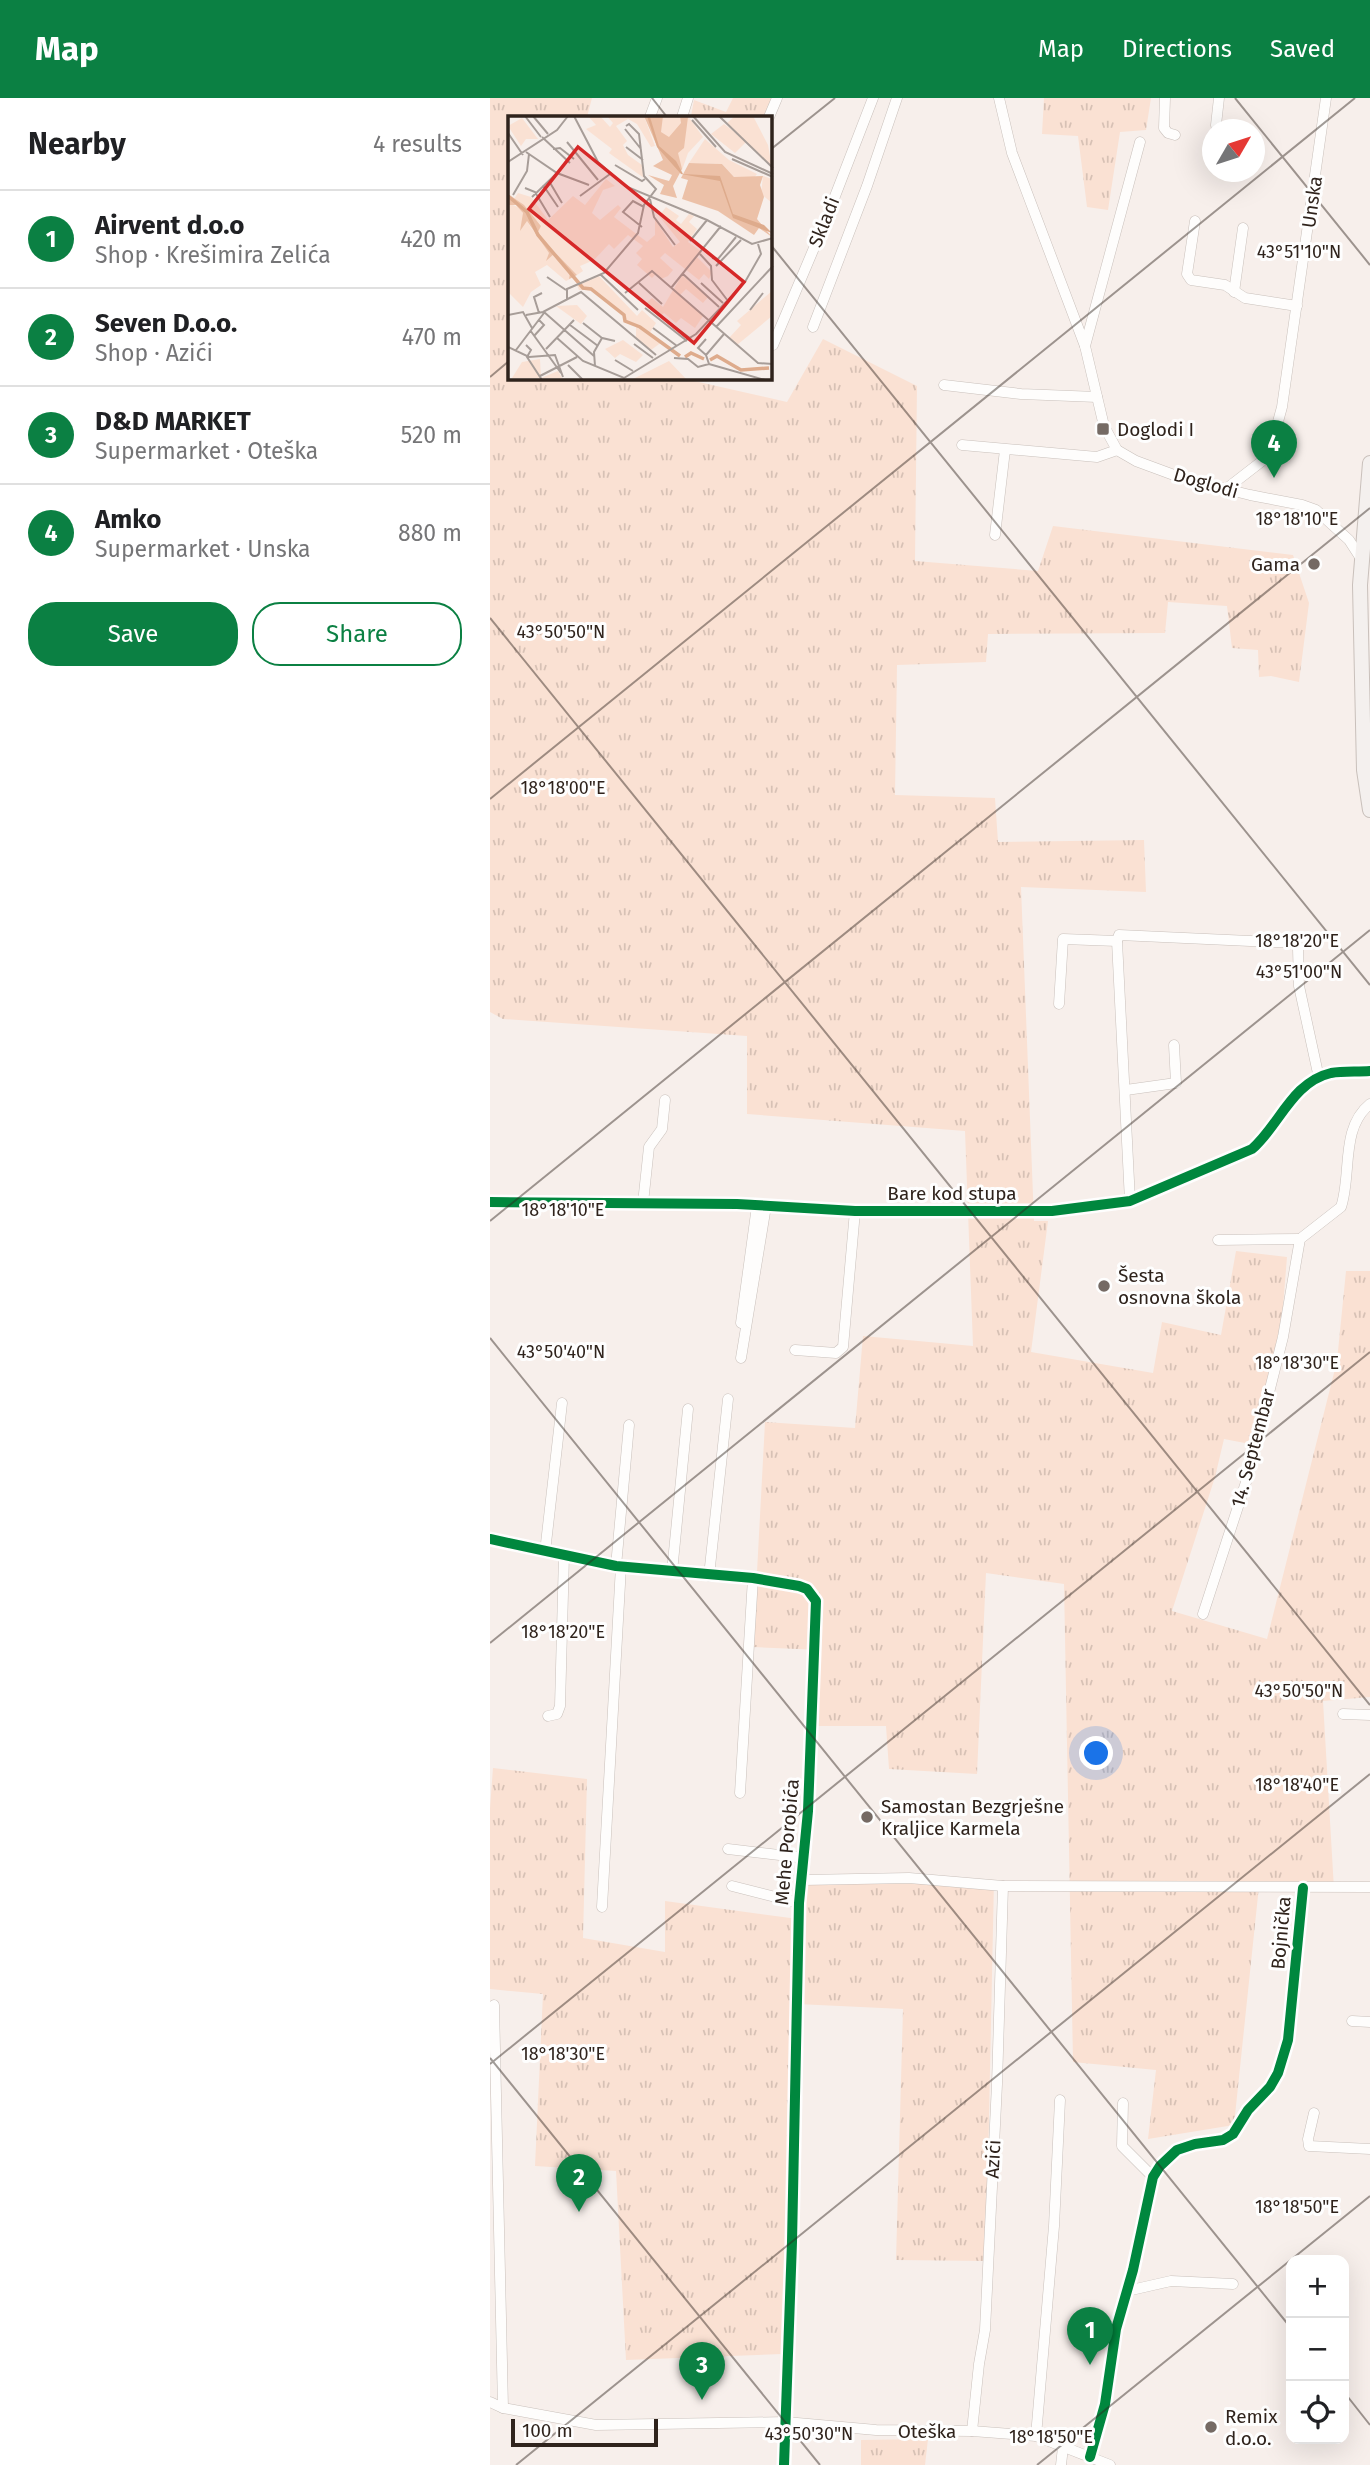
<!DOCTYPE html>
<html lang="en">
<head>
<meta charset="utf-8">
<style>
	body { margin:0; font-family:"Fira Sans",sans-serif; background:#f6f6f6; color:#202124 }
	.controls { position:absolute; right:21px; bottom:21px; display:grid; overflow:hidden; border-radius:14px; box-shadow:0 7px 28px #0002 }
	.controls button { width:63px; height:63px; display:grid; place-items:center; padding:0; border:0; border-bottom:2px solid #e0e0e0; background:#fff; color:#202124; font:35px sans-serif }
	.compass { position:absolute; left:712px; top:21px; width:63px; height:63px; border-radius:50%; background:#fff; box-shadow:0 7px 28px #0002; rotate:51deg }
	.scale { position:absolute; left:21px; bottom:18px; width:147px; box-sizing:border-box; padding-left:7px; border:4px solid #2f231c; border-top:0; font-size:19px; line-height:24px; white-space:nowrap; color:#2f231c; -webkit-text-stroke:5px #fefefe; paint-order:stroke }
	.you { position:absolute; left:607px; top:1656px; width:24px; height:24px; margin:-18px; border:5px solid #fff; border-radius:50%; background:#1a73e8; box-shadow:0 0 0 10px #1a73e833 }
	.badge { display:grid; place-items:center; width:46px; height:46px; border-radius:50%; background:#0b8043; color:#fff; font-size:23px; font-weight:700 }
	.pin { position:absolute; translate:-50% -58px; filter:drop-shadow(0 2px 4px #0008) }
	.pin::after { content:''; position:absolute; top:37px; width:24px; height:21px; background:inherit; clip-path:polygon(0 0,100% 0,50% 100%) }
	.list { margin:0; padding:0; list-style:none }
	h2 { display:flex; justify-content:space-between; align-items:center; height:91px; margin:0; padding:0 28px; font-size:30px }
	h2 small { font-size:23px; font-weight:400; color:#757577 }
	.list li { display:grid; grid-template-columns:46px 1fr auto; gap:21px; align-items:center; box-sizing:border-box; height:98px; padding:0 28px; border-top:2px solid #e0e0e0 }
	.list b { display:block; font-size:26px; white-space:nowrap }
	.list p { margin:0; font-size:23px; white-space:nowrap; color:#757577 }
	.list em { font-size:23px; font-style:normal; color:#757577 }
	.actions { display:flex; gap:14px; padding:21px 28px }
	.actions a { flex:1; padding:16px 0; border:2px solid #0b8043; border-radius:28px; text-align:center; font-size:24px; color:#0b8043 }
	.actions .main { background:#0b8043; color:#fff }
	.icon { flex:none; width:38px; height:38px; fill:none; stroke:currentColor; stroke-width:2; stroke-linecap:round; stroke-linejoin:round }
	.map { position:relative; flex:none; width:880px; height:2367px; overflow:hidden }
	header { display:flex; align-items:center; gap:42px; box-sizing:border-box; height:98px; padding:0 35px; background:#0b8043; color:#fff }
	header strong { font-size:33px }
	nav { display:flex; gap:38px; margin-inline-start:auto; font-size:24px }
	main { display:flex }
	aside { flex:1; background:#fff }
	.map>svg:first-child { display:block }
</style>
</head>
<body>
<header>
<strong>Map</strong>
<nav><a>Map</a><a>Directions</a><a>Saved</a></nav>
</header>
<main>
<aside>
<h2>Nearby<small>4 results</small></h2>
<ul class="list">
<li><span class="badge">1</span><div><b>Airvent d.o.o</b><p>Shop · Krešimira Zelića</p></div><em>420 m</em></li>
<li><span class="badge">2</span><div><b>Seven D.o.o.</b><p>Shop · Azići</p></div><em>470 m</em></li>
<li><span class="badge">3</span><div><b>D&amp;D MARKET</b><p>Supermarket · Oteška</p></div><em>520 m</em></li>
<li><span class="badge">4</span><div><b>Amko</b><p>Supermarket · Unska</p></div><em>880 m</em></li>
</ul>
<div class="actions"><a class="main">Save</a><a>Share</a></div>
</aside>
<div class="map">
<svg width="880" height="2367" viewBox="0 0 880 2367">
	<defs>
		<pattern id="grass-tufts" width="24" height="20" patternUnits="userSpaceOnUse" patternTransform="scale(1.75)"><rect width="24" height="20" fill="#fae1d3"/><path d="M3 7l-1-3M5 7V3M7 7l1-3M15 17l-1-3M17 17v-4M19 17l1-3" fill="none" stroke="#d7c1b5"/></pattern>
	</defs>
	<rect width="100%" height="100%" fill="#f7efeb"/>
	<g fill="url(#grass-tufts)">
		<polygon points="0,0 102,0 97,19 19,19 19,280 191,280 297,304 333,241 427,288 425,463 548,473 563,428 803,457 819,505 809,584 781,578 769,579 768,552 742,550 737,508 678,504 675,535 498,536 496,564 407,567 405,697 505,700 508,744 654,742 656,794 531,789 544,1123 558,1123 541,1254 663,1275 672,1224 731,1237 746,1153 797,1159 791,1233 760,1346 734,1341 725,1379 682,1513 777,1541 847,1263 856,1173 880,1173 880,1599 833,1603 844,1791 769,1788 744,2027 658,2041 666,1972 583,1964 574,1486 496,1475 487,1676 399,1671 396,1628 325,1628 331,1552 263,1549 275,1324 365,1330 373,1238 483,1248 475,1033 257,1016 257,938 13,921 0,914"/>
		<polygon points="243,0 282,0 274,19 201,18 204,2 236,14"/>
		<polygon points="554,0 661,0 656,32 630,34 618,112 597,109 588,38 552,36"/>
		<polygon points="3,1670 97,1681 93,1840 175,1854 175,1803 308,1821 313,1779 504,1782 496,2163 406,2162 413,1911 307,1906 292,2256 136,2262 126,2073 45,2068 53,1896 0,1891 0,1710"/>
		<polygon points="438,2341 435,2367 371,2367 371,2342"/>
	</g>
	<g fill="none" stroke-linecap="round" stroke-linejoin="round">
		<defs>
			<g id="street">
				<polyline points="509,0 522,55 595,248 614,328 627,352 646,363 692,380 760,397 812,407 826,412 859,442 870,459"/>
				<polyline points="675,0 674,30 678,35 685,37"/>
				<polyline points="160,19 167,0"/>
				<polyline points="192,19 198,0"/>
				<polyline points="279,19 287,0"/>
				<polyline points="727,32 726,27 729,0"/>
				<polyline points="705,123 697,176 701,182 735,187 755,200 807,208"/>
				<polyline points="744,194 753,130"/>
				<polyline points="323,229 377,88 407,0"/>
				<polyline points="283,247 335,124 383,0"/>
				<polyline points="595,248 650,44"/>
				<polyline points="454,287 531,296 607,299"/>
				<polyline points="472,347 607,359 627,352"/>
				<polyline points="736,391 776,360 780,353 792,309 836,0"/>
				<polyline points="505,437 515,352"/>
				<polyline points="569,906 573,841 627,843"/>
				<polyline points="636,992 686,985 684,947"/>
				<polyline points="640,1103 627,843 629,837 806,845 808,850 809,888 829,980"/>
				<path d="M 0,1104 L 247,1106 L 365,1113 L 562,1113 L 640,1103 L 762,1051 C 789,1028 802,984 841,975 C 853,973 867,974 880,973"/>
				<polyline points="153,1105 159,1049 172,1031 175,1002"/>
				<polyline points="728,1142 810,1141"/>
				<polyline points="251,1225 267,1108"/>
				<polyline points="305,1252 346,1255 353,1249 365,1113"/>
				<polyline points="251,1260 276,1108"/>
				<polyline points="0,1441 126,1468 263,1480 309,1488 317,1491 326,1503 318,1713 309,1805 302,2144 294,2367"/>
				<polyline points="55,1454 72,1305"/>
				<polyline points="126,1468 139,1327"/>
				<polyline points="182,1474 198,1311"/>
				<polyline points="219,1478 238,1301"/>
				<path d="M 713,1516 L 758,1378 L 793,1239 L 810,1141 L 851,1109 C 862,1076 850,1030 880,1006"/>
				<polyline points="853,1616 880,1617"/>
				<polyline points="58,1618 67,1616 70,1608 74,1457"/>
				<polyline points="250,1695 263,1480"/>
				<polyline points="238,1751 315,1760"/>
				<polyline points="313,1782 419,1780 513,1788 880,1789"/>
				<polyline points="242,1788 309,1805"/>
				<polyline points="112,1809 131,1468"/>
				<polyline points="4,1907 13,2310"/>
				<polyline points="862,1923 880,1924"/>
				<polyline points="633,2005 632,2048 663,2079"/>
				<polyline points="824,2015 818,2041 819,2048 880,2051"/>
				<polyline points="637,2193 681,2183 743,2186"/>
				<polyline points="0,2304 13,2310 106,2327 296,2324 386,2332 482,2333 546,2338 620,2367"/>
				<polyline points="482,2333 489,2266 495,2232 507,1986 513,1788"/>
				<polyline points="546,2338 564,2128 570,2002"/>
				<polyline points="600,2359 615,2306 626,2231 643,2172 663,2079 670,2068 687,2052 705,2046 733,2042 743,2036 758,2012 780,1989 788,1975 798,1942 813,1790"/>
				<polyline points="571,2367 573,2349"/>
			</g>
			<polyline id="secondary" points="880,365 870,487 874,672 880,712"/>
		</defs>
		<use href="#street" stroke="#c9c0bb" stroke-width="11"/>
		<use href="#secondary" stroke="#c9c0bb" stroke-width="16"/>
		<use href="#street" stroke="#fefdfc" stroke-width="10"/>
		<use href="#secondary" stroke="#f4f0ee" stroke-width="14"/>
		<defs>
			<g id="cycleway">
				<path d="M 0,1104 L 247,1106 L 365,1113 L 562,1113 L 640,1103 L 762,1051 C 789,1028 802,984 841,975 C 853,973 867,974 880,973"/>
				<polyline points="0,1441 126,1468 263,1480 309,1488 317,1491 326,1503 318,1713 309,1805 302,2144 294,2367"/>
				<polyline points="600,2359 615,2306 626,2231 643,2172 663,2079 670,2068 687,2052 705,2046 733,2042 743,2036 758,2012 780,1989 788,1975 798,1942 813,1790"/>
			</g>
		</defs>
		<use href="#cycleway" stroke="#fefefe" stroke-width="15"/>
		<use href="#cycleway" stroke="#00873e" stroke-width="10"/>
	</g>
	<path fill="none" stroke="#2f231c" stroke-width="2" stroke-opacity="0.45" d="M 162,0 L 177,19M 745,0 L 880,167M 280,52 L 345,0M 280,146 L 880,887M 0,279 L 19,263M 0,520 L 880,1607M 0,701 L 865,0M 0,1123 L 880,410M 0,1240 L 801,2230M 0,1545 L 880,832M 0,1960 L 330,2367M 0,1966 L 880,1254M 854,2294 L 880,2327M 26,2367 L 880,1676M 547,2367 L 880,2098"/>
	<g fill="#756a64" stroke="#fefefe" stroke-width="2.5">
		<rect x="606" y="324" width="14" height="14" rx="3.5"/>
		<circle cx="824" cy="466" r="7"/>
		<circle cx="614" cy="1188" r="7"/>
		<circle cx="377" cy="1719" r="7"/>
		<circle cx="721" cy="2329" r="7"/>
	</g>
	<g text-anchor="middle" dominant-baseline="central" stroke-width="6" stroke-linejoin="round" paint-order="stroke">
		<g font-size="19" fill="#2f231c" stroke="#fefefe">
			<text transform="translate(822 104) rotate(-82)">Unska</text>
			<text transform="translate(334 124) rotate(-68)">Skladi</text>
			<text transform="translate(716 385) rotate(16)">Doglodi</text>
			<text x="462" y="1095">Bare kod stupa</text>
			<text transform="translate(763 1350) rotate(-75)">14. Septembar</text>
			<text transform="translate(297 1744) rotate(-85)">Mehe Porobića</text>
			<text transform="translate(791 1835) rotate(-85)">Bojnička</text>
			<text transform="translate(503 2061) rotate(-87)">Azići</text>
			<text x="437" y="2333">Oteška</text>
		</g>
		<g font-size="19" fill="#2f231c" stroke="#fefefe" text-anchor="start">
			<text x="627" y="331">Doglodi I</text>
			<text x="810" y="466" text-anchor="end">Gama</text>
			<text x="628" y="1177">Šesta<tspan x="628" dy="22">osnovna škola</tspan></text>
			<text x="391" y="1708">Samostan Bezgrješne<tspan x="391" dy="22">Kraljice Karmela</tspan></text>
			<text x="735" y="2318">Remix<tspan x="735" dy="22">d.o.o.</tspan></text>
		</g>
	</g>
	<g transform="translate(18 18)">
		<rect width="264" height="264" fill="#f7efeb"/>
		<path d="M 80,0 L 92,0 L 102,11 L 105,7 L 99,0 L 136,0 L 147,30 L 143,31 L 129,8 L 120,3 L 108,10 L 119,25 L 115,29 L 120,39 L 134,49 L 136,62 L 101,37 L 104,33 L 78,13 L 88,9 ZM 144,0 L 180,0 L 195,21 L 180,37 L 174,54 L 157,33 ZM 227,0 L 245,0 L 260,29 L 264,51 L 219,7 ZM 14,2 L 30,23 L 18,23 L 13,30 L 0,10 ZM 216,8 L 239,25 L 227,37 L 203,18 ZM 197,23 L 221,44 L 249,58 L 244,64 L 226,61 L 214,48 L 181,47 ZM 255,60 L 264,63 L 264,87 L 253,78 ZM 98,63 L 107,70 L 95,74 L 84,97 L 92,104 L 110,89 L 113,92 L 106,101 L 139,126 L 147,119 L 147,103 L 165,131 L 172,126 L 151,100 L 158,91 L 171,100 L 168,104 L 173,108 L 181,98 L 186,100 L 181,106 L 189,113 L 180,126 L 194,136 L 189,141 L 204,156 L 201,163 L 196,158 L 191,164 L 157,137 L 152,142 L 165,154 L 160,160 L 153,163 L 148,158 L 144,162 L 129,149 L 134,143 L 128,137 L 135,130 L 120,119 L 106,133 L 101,128 L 86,144 L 72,150 L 75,155 L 69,159 L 37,126 L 30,116 L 33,109 L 6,83 L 10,77 L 23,81 L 40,104 L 65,80 L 77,89 ZM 0,87 L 12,92 L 23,112 L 66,161 L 58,165 L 39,149 L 27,156 L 33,169 L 23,176 L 15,191 L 0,176 ZM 90,159 L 129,200 L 134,194 L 148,207 L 141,218 L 154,226 L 143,234 L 128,223 L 128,210 L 117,205 L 116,199 L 83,173 L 71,174 L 69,169 ZM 174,159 L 200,181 L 195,187 L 178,173 L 172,179 L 195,200 L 187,212 L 173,202 L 168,207 L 156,197 L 152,201 L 138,187 L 144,182 L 155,191 ZM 264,175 L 264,200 L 229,229 L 221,222 L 233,209 L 229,205 ZM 69,189 L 79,200 L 73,208 L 48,190 ZM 115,224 L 135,239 L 128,246 L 112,238 L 107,242 L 97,233 ZM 32,243 L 33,262 L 50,255 L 54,262 L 4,262 L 14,246 ZM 161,245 L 179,264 L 123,264 Z" fill="#fae1d3"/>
		<path d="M 136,0 L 155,0 L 153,16 L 161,21 L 173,7 L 172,0 L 180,1 L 176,32 L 170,37 L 174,53 L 165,70 L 169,82 L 152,78 L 156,69 L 140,59 L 161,65 L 164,59 L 145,50 L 155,44 ZM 181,47 L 214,48 L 226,61 L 255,60 L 252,69 L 256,81 L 249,103 L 264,121 L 251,112 L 246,119 L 210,95 L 174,83 L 180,64 L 173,62 ZM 0,78 L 16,89 L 33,110 L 30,116 L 37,126 L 69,159 L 61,163 L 62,157 L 47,137 L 38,145 L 41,137 L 19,105 L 12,115 L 15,97 L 8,89 L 1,89 Z" fill="#ecc1a8"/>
		<path d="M 139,0 L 142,1 L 151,30 L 168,45 L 175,58 L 212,60 L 225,98 L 256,109 L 264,117 L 225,102 L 212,65 L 173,58 L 149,31 Z" fill="#deab8c"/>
		<path fill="none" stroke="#deab8c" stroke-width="3.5" d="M 0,80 L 19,96 L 30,119 L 75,172 L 83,173 L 116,199 L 117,205 L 132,211 L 172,240M 177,241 L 183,237 L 196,243M 202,244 L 209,240 L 233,254 L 261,252"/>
		<path fill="none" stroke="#a79d98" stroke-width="2" d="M 17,0 L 33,21M 25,0 L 40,18M 66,0 L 90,46 L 117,70 L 199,104 L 244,128 L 265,122M 185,0 L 217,36 L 265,58M 211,0 L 265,52M 184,4 L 208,31M 117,13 L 133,33M 0,17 L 15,39M 34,21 L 62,47M 59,26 L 90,64M 118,31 L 135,44M 45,33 L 52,32 L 66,43M 18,36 L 49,57 L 81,69M 224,43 L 265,61M 0,46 L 49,14 L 60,0M 107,49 L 134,65 L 137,63M 41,65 L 54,87M 35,69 L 50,91M 17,72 L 27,76 L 42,101M 5,79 L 19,55 L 21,38M 72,80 L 102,58M 24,81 L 49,57M 142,83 L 146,101 L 167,129M 134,111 L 115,96 L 125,85 L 136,91M 182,125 L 199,104M 192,138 L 203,150 L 204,164 L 220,185M 204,142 L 210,143 L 228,121M 208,150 L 233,124M 92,158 L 130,194M 175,158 L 211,191M 39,161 L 58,174M 131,167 L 154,188M 193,167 L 215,187M 163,172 L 213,110M 117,177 L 144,155 L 250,247 L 265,248M 59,183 L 59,173 L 96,157 L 130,117 L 136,89 L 148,73 L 136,60 L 131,18 L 121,8 L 118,10M 137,192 L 179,225M 242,194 L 255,177M 36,196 L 86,240M 31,197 L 26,181 L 34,177M 0,199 L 15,196 L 24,212M 18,199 L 35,196 L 73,176 L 148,239M 154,201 L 183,223M 75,207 L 94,222M 62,209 L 90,230M 208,211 L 265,150M 145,212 L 169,230M 22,214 L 53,257M 26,220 L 36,209 L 31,204M 49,222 L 75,245 L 116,262 L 188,218 L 237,166 L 253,138 L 250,128M 198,223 L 190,232 L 198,239M 126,228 L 145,242M 18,229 L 23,234 L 19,241 L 34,264M 0,231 L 21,241 L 47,239 L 55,261M 38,233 L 66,204M 8,234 L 36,197M 166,242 L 180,243 L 190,251 L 201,248M 107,244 L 125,255M 201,248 L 257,264M 201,248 L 198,239 L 216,218M 60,249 L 75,264M 87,250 L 86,236 L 94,222 L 107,225M 32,260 L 69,241"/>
		<path fill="#d62828" fill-opacity="0.15" stroke="#d62828" stroke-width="3.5" d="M 70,31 L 236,166 L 186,227 L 21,93 Z"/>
		<rect width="264" height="264" fill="none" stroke="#2f231c" stroke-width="3.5"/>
	</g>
	<g font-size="18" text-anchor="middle" fill="#2f231c" stroke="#fefefe" stroke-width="6" stroke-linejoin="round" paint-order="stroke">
		<text x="809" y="160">43°51'10"N</text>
		<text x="807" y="427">18°18'10"E</text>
		<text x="71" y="540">43°50'50"N</text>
		<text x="73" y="696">18°18'00"E</text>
		<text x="807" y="849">18°18'20"E</text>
		<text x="809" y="880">43°51'00"N</text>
		<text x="73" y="1118">18°18'10"E</text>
		<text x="71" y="1260">43°50'40"N</text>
		<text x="807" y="1271">18°18'30"E</text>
		<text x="73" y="1540">18°18'20"E</text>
		<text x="809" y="1599">43°50'50"N</text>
		<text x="807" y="1693">18°18'40"E</text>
		<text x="73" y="1962">18°18'30"E</text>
		<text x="807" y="2115">18°18'50"E</text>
		<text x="319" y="2342">43°50'30"N</text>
		<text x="561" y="2345">18°18'50"E</text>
	</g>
</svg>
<div class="controls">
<button>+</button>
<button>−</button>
<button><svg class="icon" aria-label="locate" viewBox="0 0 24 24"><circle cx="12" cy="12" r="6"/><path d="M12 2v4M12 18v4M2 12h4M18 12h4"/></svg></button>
</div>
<svg class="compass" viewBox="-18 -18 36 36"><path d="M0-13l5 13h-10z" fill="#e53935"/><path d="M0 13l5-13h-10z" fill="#757577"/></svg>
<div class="scale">100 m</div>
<div class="you"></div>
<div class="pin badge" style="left:600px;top:2267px">1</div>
<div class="pin badge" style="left:89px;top:2114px">2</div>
<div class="pin badge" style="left:212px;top:2302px">3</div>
<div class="pin badge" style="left:784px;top:380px">4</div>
</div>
</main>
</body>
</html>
